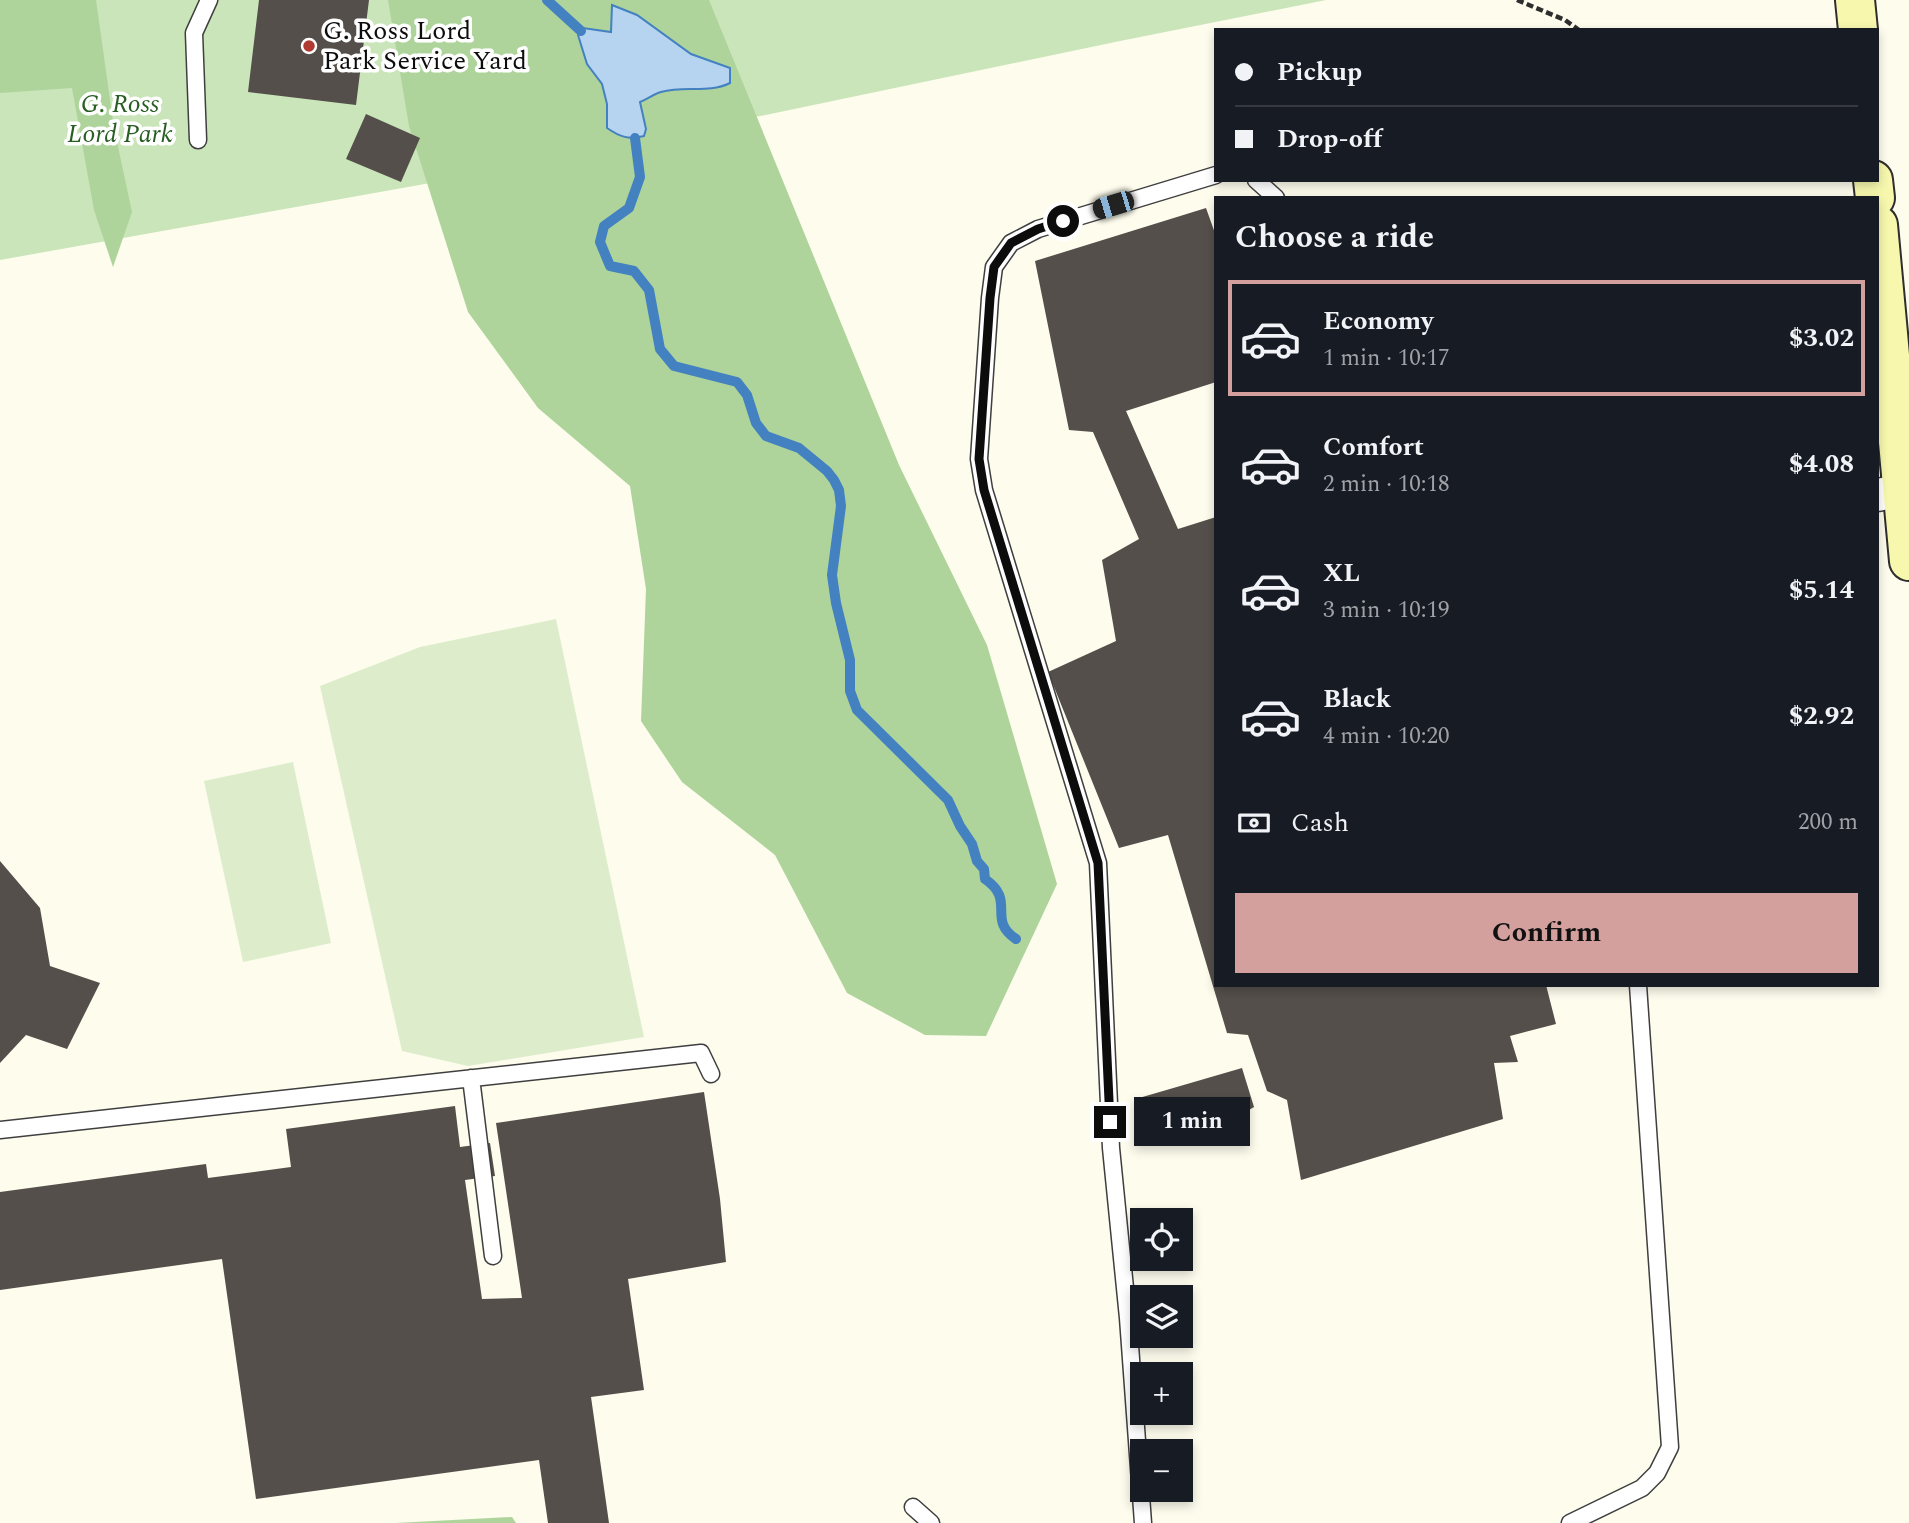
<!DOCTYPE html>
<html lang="en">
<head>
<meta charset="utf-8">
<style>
  body { margin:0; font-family:Spectral,serif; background:#242831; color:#f1f3f6; height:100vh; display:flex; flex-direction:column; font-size:26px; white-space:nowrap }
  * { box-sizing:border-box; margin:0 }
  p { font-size:23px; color:#9ea1a6 }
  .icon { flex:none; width:38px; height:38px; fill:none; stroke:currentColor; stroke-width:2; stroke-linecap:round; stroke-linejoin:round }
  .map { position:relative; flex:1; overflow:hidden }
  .sheet { position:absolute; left:1214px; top:196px; width:665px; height:791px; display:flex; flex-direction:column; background:#171b24; border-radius:0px; box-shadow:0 4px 10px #0003 }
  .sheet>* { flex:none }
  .guide { position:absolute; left:1214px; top:28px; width:665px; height:154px; border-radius:0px; box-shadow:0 4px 10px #0003; display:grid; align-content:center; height:154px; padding:0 21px; background:#171b24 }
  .fabs { position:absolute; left:1130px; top:1208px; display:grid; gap:14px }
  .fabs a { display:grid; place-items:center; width:63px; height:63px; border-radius:0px; background:#171b24; box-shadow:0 4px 10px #0003; font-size:35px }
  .end { position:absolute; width:32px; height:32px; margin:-16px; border:9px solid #0c0c0c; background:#fff; box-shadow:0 0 0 4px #fff }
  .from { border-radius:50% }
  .bubble { position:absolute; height:49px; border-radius:0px; background:#171b24; box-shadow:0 4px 10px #0003; font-size:23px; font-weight:700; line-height:49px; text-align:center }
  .car { position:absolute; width:21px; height:42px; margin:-21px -10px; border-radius:9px; box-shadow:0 0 5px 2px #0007; background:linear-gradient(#222 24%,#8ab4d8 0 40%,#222 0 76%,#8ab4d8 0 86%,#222 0) }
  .guide b { display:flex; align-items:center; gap:24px; height:66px; font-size:26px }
  .guide b+b { border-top:2px solid #363941 }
  .guide i { width:18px; height:18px; background:#f1f3f6 }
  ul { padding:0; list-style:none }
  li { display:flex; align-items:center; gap:21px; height:116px; margin:0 14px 10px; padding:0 7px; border:4px solid transparent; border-radius:0px }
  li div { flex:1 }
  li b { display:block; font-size:26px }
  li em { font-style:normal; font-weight:700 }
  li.on { border-color:#d4a09d }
  li>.icon { width:63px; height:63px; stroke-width:1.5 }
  h2 { padding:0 21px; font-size:32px; line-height:84px }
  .pay { display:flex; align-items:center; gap:18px; height:77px; padding:0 21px; font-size:26px }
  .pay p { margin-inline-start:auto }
  .primary-button { display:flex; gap:14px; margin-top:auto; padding:14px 21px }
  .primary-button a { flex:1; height:80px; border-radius:0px; background:#d4a09d; color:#111; font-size:28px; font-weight:700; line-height:80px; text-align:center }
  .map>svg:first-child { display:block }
</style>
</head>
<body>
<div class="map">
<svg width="1909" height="1523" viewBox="0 0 1909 1523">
  <rect width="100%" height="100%" fill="#fdfced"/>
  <path fill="#cbe5ba" d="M0 0H1326L1120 41 492 172 0 260Z"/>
  <path fill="#aed49b" d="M0 0H96L114 128 132 212 113 267 94 210 72 88 0 93Z
    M388 0H709L899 465 987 645 1057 884 986 1036 925 1035 847 993 775 855 682 782 641 721 646 589 630 486 538 408 468 312 409 126Z
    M512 1517 516 1523H396Z"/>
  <path fill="#ddedcb" d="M556 619 644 1037 468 1066 402 1051 320 686 420 647Z
    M293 762 331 943 243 962 204 781Z"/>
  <path fill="#b6d4f0" stroke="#4481c1" stroke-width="2" d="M612 5 637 15 691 54 730 68V83C708 94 685 85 661 92 654 94 647 99 640 102L646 129 644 136C629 140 620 137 607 128V104L602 84 587 64 578 35 583 28 611 32Z"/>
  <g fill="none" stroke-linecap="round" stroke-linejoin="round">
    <path stroke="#4481c1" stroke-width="10" d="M547 0 581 31
      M635 138 640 177 629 208 604 226 600 242 610 266 634 271 649 290 660 349 674 366 737 382 747 395 756 423 766 436 799 448 827 471 834 480 839 490 841 506 832 575 836 603 850 660V691L857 710 948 800 960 826 972 844 977 861 984 869 985 879C1017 901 986 919 1016 939"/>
  </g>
  <path fill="#544f4a" d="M259 0H369L356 105 248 92Z
    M366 114 420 138 401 182 346 159Z
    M1206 208 1216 236V382L1126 411 1178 529 1216 517V985H1546L1556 1024 1510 1036 1518 1062 1494 1063 1503 1119 1301 1180 1287 1100 1267 1091 1248 1035 1227 1033 1168 835 1119 848 1048 672 1116 641 1102 560 1139 539 1093 432 1069 430 1035 261Z
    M0 861 40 908 50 966 100 983 67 1049 26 1035 0 1063Z
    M1242 1068 1254 1107 1249 1110 1152 1140 1139 1098Z
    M704 1092 720 1199 726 1262 628 1279 644 1390 591 1397 609 1523H548L539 1460 256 1499 222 1259 0 1290V1192L206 1164 208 1178 291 1167 286 1129 455 1106 460 1147 490 1143 495 1176 465 1180 482 1299 522 1298 496 1123Z"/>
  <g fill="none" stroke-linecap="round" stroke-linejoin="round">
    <defs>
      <path id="lane" d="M198 140 194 33 209 0
        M1256 180 1276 198
        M471 1078 493 1256
        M0 1130 701 1053 711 1074
        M913 1507 931 1523
        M1143 1523 1128 1318 1111 1148 1098 863 984 490 979 459 990 298 994 267 1011 243 1038 229 1216 175
        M1570 1523 1642 1488 1657 1473 1670 1447 1638 985"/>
      <path id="street" d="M1878 495 1909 488"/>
      <path id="secondary" d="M1855 0 1858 30
        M1873 180 1875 198
        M1878 225 1909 561"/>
    </defs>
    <use href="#lane" stroke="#3f3f3f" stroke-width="19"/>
    <use href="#street" stroke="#3f3f3f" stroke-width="35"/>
    <use href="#secondary" stroke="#2e2e2e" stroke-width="42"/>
    <path stroke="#2e2e2e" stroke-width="4.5" stroke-dasharray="7 3.5" stroke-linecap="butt" d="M1517 0 1565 20 1579 30"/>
    <use href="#lane" stroke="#fff" stroke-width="16"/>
    <use href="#street" stroke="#fff" stroke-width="32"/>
    <use href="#secondary" stroke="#f7f8ae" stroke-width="38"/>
  </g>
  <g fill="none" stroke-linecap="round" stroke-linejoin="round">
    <path stroke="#0c0c0c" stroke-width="9" d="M1063 221 1038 229 1011 243 994 267 990 298 979 459 984 490 1098 863 1110 1122"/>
  </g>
  <circle fill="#b03a31" stroke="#fff" stroke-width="2.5" cx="309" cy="46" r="7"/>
  <g text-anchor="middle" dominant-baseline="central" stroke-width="7" stroke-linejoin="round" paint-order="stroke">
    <g font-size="26" fill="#0c0c0c" stroke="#fff" text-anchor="start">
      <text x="323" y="31">G. Ross Lord<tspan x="323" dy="30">Park Service Yard</tspan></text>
    </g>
    <g font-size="26" font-style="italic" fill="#285e23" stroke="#fff">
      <text x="120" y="104">G. Ross<tspan x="120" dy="30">Lord Park</tspan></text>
    </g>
  </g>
</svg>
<div class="fabs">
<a><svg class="icon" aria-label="locate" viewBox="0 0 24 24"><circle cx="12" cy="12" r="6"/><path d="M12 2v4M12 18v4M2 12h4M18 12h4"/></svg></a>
<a><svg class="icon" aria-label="layers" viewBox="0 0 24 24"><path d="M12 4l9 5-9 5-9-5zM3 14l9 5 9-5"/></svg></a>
<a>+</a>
<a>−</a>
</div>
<i class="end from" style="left:1063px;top:221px"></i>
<i class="end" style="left:1110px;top:1122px"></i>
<div class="bubble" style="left:1134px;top:1097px;width:116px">1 min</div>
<i class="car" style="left:1113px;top:205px;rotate:253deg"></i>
<div class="guide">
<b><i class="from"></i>Pickup</b>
<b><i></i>Drop-off</b>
</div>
<section class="sheet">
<h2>Choose a ride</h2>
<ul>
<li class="on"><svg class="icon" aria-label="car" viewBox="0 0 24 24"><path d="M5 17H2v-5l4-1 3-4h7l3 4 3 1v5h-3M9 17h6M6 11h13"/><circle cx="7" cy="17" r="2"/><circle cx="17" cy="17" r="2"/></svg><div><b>Economy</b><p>1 min · 10:17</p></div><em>$3.02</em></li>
<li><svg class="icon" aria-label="car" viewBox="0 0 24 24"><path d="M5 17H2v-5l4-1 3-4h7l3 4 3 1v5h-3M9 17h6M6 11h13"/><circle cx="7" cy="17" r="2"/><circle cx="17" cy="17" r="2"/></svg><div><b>Comfort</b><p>2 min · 10:18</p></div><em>$4.08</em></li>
<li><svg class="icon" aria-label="car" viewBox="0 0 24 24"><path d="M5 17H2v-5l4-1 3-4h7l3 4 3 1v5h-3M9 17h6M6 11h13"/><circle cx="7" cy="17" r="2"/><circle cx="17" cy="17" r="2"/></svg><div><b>XL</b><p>3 min · 10:19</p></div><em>$5.14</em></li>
<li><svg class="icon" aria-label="car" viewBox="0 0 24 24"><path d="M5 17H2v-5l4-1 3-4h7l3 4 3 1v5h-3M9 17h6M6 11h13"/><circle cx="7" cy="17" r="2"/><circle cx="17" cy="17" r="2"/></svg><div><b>Black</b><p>4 min · 10:20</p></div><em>$2.92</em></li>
</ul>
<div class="pay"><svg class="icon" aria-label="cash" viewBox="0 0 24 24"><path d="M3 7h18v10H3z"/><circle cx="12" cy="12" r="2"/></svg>Cash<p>200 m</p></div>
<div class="primary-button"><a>Confirm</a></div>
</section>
</div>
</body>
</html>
